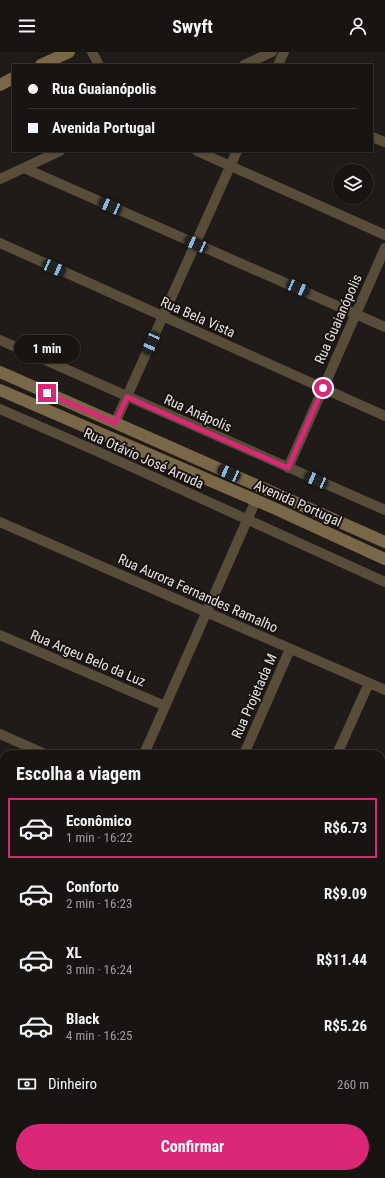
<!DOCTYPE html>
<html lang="pt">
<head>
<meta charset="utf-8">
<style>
  body { margin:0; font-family:"Roboto Condensed",sans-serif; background:#252120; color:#f1f3f6; height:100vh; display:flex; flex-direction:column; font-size:15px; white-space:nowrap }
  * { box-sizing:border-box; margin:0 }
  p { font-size:13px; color:#9f9e9f }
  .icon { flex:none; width:22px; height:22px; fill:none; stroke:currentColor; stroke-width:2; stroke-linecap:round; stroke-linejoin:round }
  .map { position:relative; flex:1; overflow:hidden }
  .sheet { position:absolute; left:0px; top:698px; width:385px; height:428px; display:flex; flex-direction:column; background:#181412; border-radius:12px 12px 0 0; box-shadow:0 1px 3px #0004,0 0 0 1px #363332 }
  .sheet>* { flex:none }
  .top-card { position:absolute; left:12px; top:12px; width:361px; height:88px; border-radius:0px; box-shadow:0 1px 3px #0004,0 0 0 1px #363332; display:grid; align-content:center; height:88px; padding:0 16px; background:#181412 }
  .fabs { position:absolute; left:333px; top:112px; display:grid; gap:8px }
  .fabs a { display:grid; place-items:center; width:40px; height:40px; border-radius:50%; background:#181412; box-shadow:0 1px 3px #0004,0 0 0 1px #363332; font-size:20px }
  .end { position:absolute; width:18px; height:18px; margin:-9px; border:5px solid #db2777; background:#fff; box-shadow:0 0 0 2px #fff }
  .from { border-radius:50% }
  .bubble { position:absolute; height:28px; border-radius:14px; background:#181412; box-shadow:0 1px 3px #0004,0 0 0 1px #363332; font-size:13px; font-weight:700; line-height:28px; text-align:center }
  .car { position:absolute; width:12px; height:24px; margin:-12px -6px; border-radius:5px; box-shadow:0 0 3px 1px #0007; background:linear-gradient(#222 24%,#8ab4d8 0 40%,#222 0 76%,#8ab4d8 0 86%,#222 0) }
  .top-card b { display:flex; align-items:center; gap:14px; height:38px; font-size:15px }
  .top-card b+b { border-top:1px solid #363332 }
  .top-card i { width:10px; height:10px; background:#f1f3f6 }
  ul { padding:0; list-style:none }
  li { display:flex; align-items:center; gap:12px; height:60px; margin:0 8px 6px; padding:0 8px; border:2px solid transparent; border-radius:0px }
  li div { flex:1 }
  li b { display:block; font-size:15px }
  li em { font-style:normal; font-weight:700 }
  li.active { border-color:#db2777 }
  li>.icon { width:36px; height:36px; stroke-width:1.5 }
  h2 { padding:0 16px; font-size:18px; line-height:48px }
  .pay { display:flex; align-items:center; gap:10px; height:44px; padding:0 16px; font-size:15px }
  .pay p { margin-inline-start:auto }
  .cta { display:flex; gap:8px; margin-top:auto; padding:8px 16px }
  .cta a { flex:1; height:46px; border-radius:24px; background:#db2777; color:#fff; font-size:16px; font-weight:700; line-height:46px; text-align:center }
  header { display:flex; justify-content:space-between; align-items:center; height:52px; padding:0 16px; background:#181412; font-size:18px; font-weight:700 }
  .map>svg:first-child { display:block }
</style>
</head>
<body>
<header><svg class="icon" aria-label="menu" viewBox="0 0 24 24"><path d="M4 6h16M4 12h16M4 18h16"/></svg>Swyft<svg class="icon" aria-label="person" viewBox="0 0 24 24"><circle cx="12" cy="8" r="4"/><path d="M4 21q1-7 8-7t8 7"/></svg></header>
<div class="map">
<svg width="385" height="1126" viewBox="0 0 385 1126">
  <rect width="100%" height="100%" fill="#201b18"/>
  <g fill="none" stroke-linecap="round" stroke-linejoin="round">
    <path stroke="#574d39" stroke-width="10" d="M92 0 99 13
      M244 13 272 0
      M278 13 284 0
      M372 85 385 90
      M197 99 385 183
      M24 116 385 275
      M0 127 60 99
      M0 191 385 364
      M0 288 385 458
      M0 357 101 401 385 530
      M115 371 237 99
      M288 416 385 196
      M0 470 385 638
      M0 583 165 654
      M0 682 45 702
      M144 702 256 448
      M244 702 290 597
      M337 702 369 631
      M0 780 4 772
      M381 797 385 789
      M381 836 385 828
      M0 913 4 915
      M381 1109 385 1118
      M239 1126 241 1122"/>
    <path stroke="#796848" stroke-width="12" d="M41 13 69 0
      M0 33 13 26
      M0 320 385 490
      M0 338 276 457 385 507"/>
  </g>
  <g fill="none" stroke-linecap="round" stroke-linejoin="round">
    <path stroke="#db2777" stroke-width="5" d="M47 341 115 371 127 345 288 416 323 336"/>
  </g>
  <g text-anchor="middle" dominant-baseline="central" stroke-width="4" stroke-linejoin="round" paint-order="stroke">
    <g font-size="14" fill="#e4e1df" stroke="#17120f">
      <text transform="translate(198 265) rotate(24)">Rua Bela Vista</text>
      <text transform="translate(338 267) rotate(-66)">Rua Guaianópolis</text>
      <text transform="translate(198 361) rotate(24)">Rua Anápolis</text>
      <text transform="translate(144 406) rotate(24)">Rua Otávio José Arruda</text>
      <text transform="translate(298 451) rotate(24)">Avenida Portugal</text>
      <text transform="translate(198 541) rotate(24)">Rua Aurora Fernandes Ramalho</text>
      <text transform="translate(88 606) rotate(23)">Rua Argeu Belo da Luz</text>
      <text transform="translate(254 644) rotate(-66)">Rua Projetada M</text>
    </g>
  </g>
</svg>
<div class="fabs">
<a><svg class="icon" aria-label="layers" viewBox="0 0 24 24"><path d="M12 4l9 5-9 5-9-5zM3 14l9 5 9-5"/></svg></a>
</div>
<i class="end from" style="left:323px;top:336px"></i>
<i class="end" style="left:47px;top:341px"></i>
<div class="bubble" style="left:14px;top:283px;width:66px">1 min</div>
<i class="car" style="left:110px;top:154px;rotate:294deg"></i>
<i class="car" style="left:196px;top:192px;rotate:294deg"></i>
<i class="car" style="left:54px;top:216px;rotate:114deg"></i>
<i class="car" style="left:298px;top:236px;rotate:114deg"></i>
<i class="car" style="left:151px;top:291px;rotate:204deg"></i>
<i class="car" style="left:229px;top:421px;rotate:294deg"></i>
<i class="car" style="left:316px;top:428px;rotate:293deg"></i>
<div class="top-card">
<b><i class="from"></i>Rua Guaianópolis</b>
<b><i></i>Avenida Portugal</b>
</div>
<section class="sheet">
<h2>Escolha a viagem</h2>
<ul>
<li class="active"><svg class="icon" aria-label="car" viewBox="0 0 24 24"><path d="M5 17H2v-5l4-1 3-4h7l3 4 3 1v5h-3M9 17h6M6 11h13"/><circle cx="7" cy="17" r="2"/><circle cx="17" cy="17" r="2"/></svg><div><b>Econômico</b><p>1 min · 16:22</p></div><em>R$6.73</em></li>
<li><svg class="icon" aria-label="car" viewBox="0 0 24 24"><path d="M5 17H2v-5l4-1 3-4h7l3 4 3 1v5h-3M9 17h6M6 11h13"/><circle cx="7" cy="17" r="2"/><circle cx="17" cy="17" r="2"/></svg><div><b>Conforto</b><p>2 min · 16:23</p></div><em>R$9.09</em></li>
<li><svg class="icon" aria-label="car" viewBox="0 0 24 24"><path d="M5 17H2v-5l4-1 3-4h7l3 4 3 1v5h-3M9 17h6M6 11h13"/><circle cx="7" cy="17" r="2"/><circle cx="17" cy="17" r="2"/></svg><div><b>XL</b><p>3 min · 16:24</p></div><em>R$11.44</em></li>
<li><svg class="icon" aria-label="car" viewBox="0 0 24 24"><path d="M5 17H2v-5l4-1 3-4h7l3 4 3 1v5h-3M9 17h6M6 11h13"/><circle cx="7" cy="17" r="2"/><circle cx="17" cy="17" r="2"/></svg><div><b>Black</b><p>4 min · 16:25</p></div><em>R$5.26</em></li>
</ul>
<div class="pay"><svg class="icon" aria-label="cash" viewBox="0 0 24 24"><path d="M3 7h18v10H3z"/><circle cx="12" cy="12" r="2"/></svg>Dinheiro<p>260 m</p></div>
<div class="cta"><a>Confirmar</a></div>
</section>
</div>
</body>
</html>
